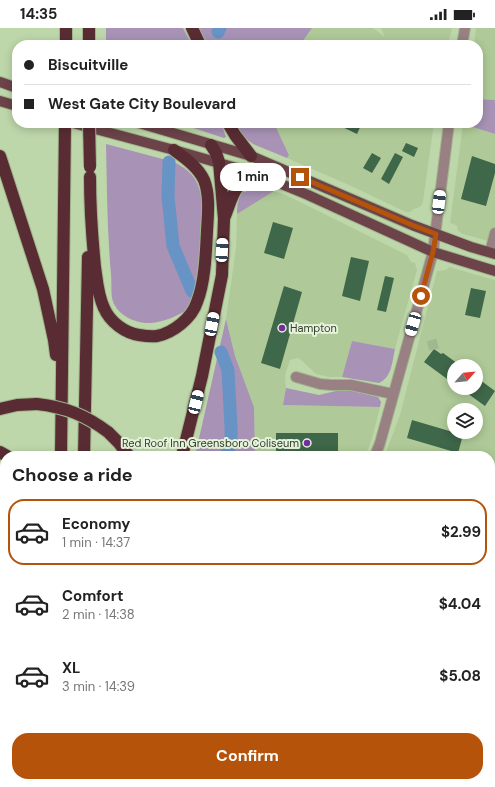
<!DOCTYPE html>
<html lang="en">
<head>
<meta charset="utf-8">
<style>
  body { margin:0; font-family:"DM Sans",sans-serif; background:#f2f2f2; color:#222; height:100vh; display:flex; flex-direction:column; font-size:15px; white-space:nowrap }
  * { box-sizing:border-box; margin:0 }
  p { font-size:13px; color:#767676 }
  .icon { flex:none; width:22px; height:22px; fill:none; stroke:currentColor; stroke-width:2; stroke-linecap:round; stroke-linejoin:round }
  .map { position:relative; flex:1; overflow:hidden }
  .sheet { position:absolute; left:0px; top:423px; width:495px; height:336px; display:flex; flex-direction:column; background:#fff; border-radius:16px 16px 0 0; box-shadow:0 2px 10px #0003 }
  .sheet>* { flex:none }
  .banner { position:absolute; left:12px; top:12px; width:471px; height:88px; border-radius:16px; box-shadow:0 2px 10px #0003; display:grid; align-content:center; height:88px; padding:0 12px; background:#fff }
  .needle { width:26px; rotate:63deg }
  .controls { position:absolute; left:447px; top:331px; display:grid; gap:8px }
  .controls a { display:grid; place-items:center; width:36px; height:36px; border-radius:50%; background:#fff; box-shadow:0 2px 10px #0003; font-size:20px }
  .end { position:absolute; width:18px; height:18px; margin:-9px; border:5px solid #b45309; background:#fff; box-shadow:0 0 0 2px #fff }
  .from { border-radius:50% }
  .bubble { position:absolute; height:28px; border-radius:14px; background:#fff; box-shadow:0 2px 10px #0003; font-size:13px; font-weight:700; line-height:28px; text-align:center }
  .car { position:absolute; width:12px; height:24px; margin:-12px -6px; border-radius:5px; box-shadow:0 0 3px 1px #0007; background:linear-gradient(#fff 24%,#345 0 40%,#fff 0 76%,#345 0 86%,#fff 0) }
  .banner b { display:flex; align-items:center; gap:14px; height:38px; font-size:15px }
  .banner b+b { border-top:1px solid #e0e0e0 }
  .banner i { width:10px; height:10px; background:#222 }
  ul { padding:0; list-style:none }
  li { display:flex; align-items:center; gap:12px; height:66px; margin:0 8px 6px; padding:0 4px; border:2px solid transparent; border-radius:16px }
  li div { flex:1 }
  li b { display:block; font-size:15px }
  li em { font-style:normal; font-weight:700 }
  li.on { border-color:#b45309 }
  li>.icon { width:36px; height:36px; stroke-width:1.5 }
  h2 { padding:0 12px; font-size:18px; line-height:48px }
  .button { display:flex; gap:8px; margin-top:auto; padding:8px 12px }
  .button a { flex:1; height:46px; border-radius:16px; background:#b45309; color:#fff; font-size:16px; font-weight:700; line-height:46px; text-align:center }
  .status { display:flex; justify-content:space-between; align-items:center; height:28px; padding:0 20px; background:#fff; direction:ltr }
  .status svg { height:11px; fill:currentColor }
  .map>svg:first-child { display:block }
</style>
</head>
<body>
<div class="status"><b>14:35</b><svg viewBox="0 0 49 12"><path d="M0 12V9h3v3zM5 12V6h3v6zM10 12V3h3v9zM15 12V0h3v12zM26 1h20v11H26zM47 4h2v5h-2z"/></svg></div>
<div class="map">
<svg width="495" height="759" viewBox="0 0 495 759">
  <rect width="100%" height="100%" fill="#bed7aa"/>
  <path fill="#afca98" fill-rule="evenodd" d="M312 0H373L385 9 381 0H452L448 17H432L412 12 405 17H300Z
    M476 0H495V72L478 71V17H474Z
    M274 95H434L423 174 421 178 418 180 414 181 410 184H406L349 157 287 130 289 126Z
    M463 96 495 106V215L463 206 458 203 457 198 454 196 450 195Z
    M274 163 286 167 407 227 411 234 415 235 417 242 395 321 352 313 342 349H329L316 346 301 332 298 330 290 332 285 347 286 360 283 377 380 379 372 411 365 428H255L254 379 235 328 226 291 236 220 237 186Z
    M449 239 495 252V507L490 510V428H395L386 424 400 387 437 243 446 242ZM454 338H476V360H454ZM454 382H476V404H454Z
    M0 558 5 572V754H9L10 759H0Z"/>
  <path fill="#a893b6" d="M106 0H183L192 17H106Z
    M199 0H312L300 17H207Z
    M412 12 432 17H405Z
    M478 71 495 72V106L463 96 478 95Z
    M178 95H221L226 109 224 110Z
    M233 95H274L289 127 287 130 253 116 245 110H242Z
    M106 116 174 134C193 144 199 153 202 173 201 195 202 260 192 276 185 287 159 296 146 295 134 294 120 288 114 276 110 268 112 255 111 246 107 203 107 159 106 116Z
    M255 159H259L274 163 237 186C237 177 238 171 243 163L245 164 249 161Z
    M226 291 235 328 254 379 255 428H195Z
    M352 313 395 321C392 334 392 349 379 355L342 349Z
    M286 360 319 367 340 362H348L378 369 381 374 380 379 283 377Z
    M495 519V722L490 710V523Z
    M321 754H426L425 759H326Z"/>
  <g fill="none" stroke-linecap="round" stroke-linejoin="round">
    <path stroke="#6793c5" stroke-width="13" d="M218 4 220 0
      M169 134 168 168 173 218 192 263
      M221 324 228 342 231 399V415L226 428
      M403 759 404 754"/>
  </g>
  <path fill="#3f6749" d="M334 95H362L357 106Z
    M406 115 418 120 414 129 402 123Z
    M372 125 381 130 372 145 363 140Z
    M395 125 403 129 389 156 381 151Z
    M472 128 495 136V145L486 178 461 171Z
    M273 194 293 200 284 231 264 225Z
    M351 229 369 233 360 273 342 268Z
    M385 248 394 250 386 284 377 282Z
    M284 258 302 264 280 341 261 335Z
    M471 260 486 263 480 290 465 287Z
    M434 321 441 326 443 325 461 338H454V356L424 334Z
    M476 349 495 363 485 378 460 360H476Z
    M412 392 463 407 458 425 407 410Z
    M276 405H338V425H276Z"/>
  <g fill="none" stroke-linecap="round" stroke-linejoin="round">
    <path stroke="#a2b891" stroke-width="10" stroke-dasharray="10 5" stroke-linecap="butt" d="M428 318 439 315"/>
    <defs>
      <path id="minor" d="M462 17 465 0
        M490 224 495 205
        M296 349 320 356 331 357H351L393 366
        M375 428 380 415 433 224 449 95
        M490 516 495 513
        M0 538 5 547
        M0 738H5
        M17 754V759
        M172 754V759
        M313 754 317 759
        M430 759 431 754"/>
      <path id="major" d="M0 54 17 60
        M0 73 17 78
        M73 95 174 122 257 146 308 167 433 224 495 243
        M139 95 251 128 412 197 471 219 495 226"/>
      <path id="highway" d="M66 0V17
        M89 0V17
        M192 0 200 17
        M228 95 235 107 251 128
        M0 128 43 261 54 312 56 327
        M90 149C90 179 92 209 95 239 97 253 98 268 104 280 110 294 125 305 139 307 145 308 151 309 157 308 173 305 192 290 197 274 205 254 206 224 207 203 208 186 210 167 204 152 198 139 185 130 174 122
        M225 188C234 165 233 157 257 146
        M0 381 17 377 37 376
        M108 404 119 415 129 428
        M0 424 7 428
        M61 428 65 95
        M84 428 88 229
        M182 428 202 348 222 247 224 191 219 134 216 125 211 117
        M55 754V759
        M82 754V759
        M107 759 108 754"/>
    </defs>
    <use href="#minor" stroke="#a0b58e" stroke-width="12"/>
    <use href="#major" stroke="#a0b58e" stroke-width="12"/>
    <use href="#highway" stroke="#a0b58e" stroke-width="14"/>
    <use href="#minor" stroke="#998183" stroke-width="10"/>
    <use href="#major" stroke="#6b4348" stroke-width="10"/>
    <use href="#highway" stroke="#592c33" stroke-width="12"/>
    <defs>
      <path id="highway-bridge" d="M89 95 90 139
        M37 376C65 379 85 387 108 404"/>
    </defs>
    <use href="#highway-bridge" stroke="#a0b58e" stroke-width="14" stroke-linecap="butt"/>
    <use href="#highway-bridge" stroke="#592c33" stroke-width="12"/>
  </g>
  <g fill="none" stroke-linecap="round" stroke-linejoin="round">
    <path stroke="#b45309" stroke-width="5" d="M300 149 412 197 436 206 433 224 421 268"/>
  </g>
  <g fill="#772c9e" stroke="#e6f3dc" stroke-width="1.5">
    <circle cx="282" cy="300" r="4"/>
    <circle cx="307" cy="415" r="4"/>
  </g>
  <g text-anchor="middle" dominant-baseline="central" stroke-width="4" stroke-linejoin="round" paint-order="stroke">
    <g font-size="11" fill="#343e2c" stroke="#e6f3dc" text-anchor="start">
      <text x="290" y="300">Hampton</text>
      <text x="299" y="415" text-anchor="end">Red Roof Inn Greensboro Coliseum</text>
    </g>
  </g>
</svg>
<div class="controls">
<a><svg class="needle" viewBox="-14 -14 28 28"><path d="M0-13l5 13h-10z" fill="#e53935"/><path d="M0 13l5-13h-10z" fill="#767676"/></svg></a>
<a><svg class="icon" aria-label="layers" viewBox="0 0 24 24"><path d="M12 4l9 5-9 5-9-5zM3 14l9 5 9-5"/></svg></a>
</div>
<i class="end from" style="left:421px;top:268px"></i>
<i class="end" style="left:300px;top:149px"></i>
<div class="bubble" style="left:220px;top:135px;width:66px">1 min</div>
<i class="car" style="left:439px;top:174px;rotate:7deg"></i>
<i class="car" style="left:222px;top:222px;rotate:3deg"></i>
<i class="car" style="left:212px;top:296px;rotate:11deg"></i>
<i class="car" style="left:413px;top:296px;rotate:196deg"></i>
<i class="car" style="left:196px;top:374px;rotate:14deg"></i>
<div class="banner">
<b><i class="from"></i>Biscuitville</b>
<b><i></i>West Gate City Boulevard</b>
</div>
<section class="sheet">
<h2>Choose a ride</h2>
<ul>
<li class="on"><svg class="icon" aria-label="car" viewBox="0 0 24 24"><path d="M5 17H2v-5l4-1 3-4h7l3 4 3 1v5h-3M9 17h6M6 11h13"/><circle cx="7" cy="17" r="2"/><circle cx="17" cy="17" r="2"/></svg><div><b>Economy</b><p>1 min · 14:37</p></div><em>$2.99</em></li>
<li><svg class="icon" aria-label="car" viewBox="0 0 24 24"><path d="M5 17H2v-5l4-1 3-4h7l3 4 3 1v5h-3M9 17h6M6 11h13"/><circle cx="7" cy="17" r="2"/><circle cx="17" cy="17" r="2"/></svg><div><b>Comfort</b><p>2 min · 14:38</p></div><em>$4.04</em></li>
<li><svg class="icon" aria-label="car" viewBox="0 0 24 24"><path d="M5 17H2v-5l4-1 3-4h7l3 4 3 1v5h-3M9 17h6M6 11h13"/><circle cx="7" cy="17" r="2"/><circle cx="17" cy="17" r="2"/></svg><div><b>XL</b><p>3 min · 14:39</p></div><em>$5.08</em></li>
</ul>
<div class="button"><a>Confirm</a></div>
</section>
</div>
</body>
</html>
